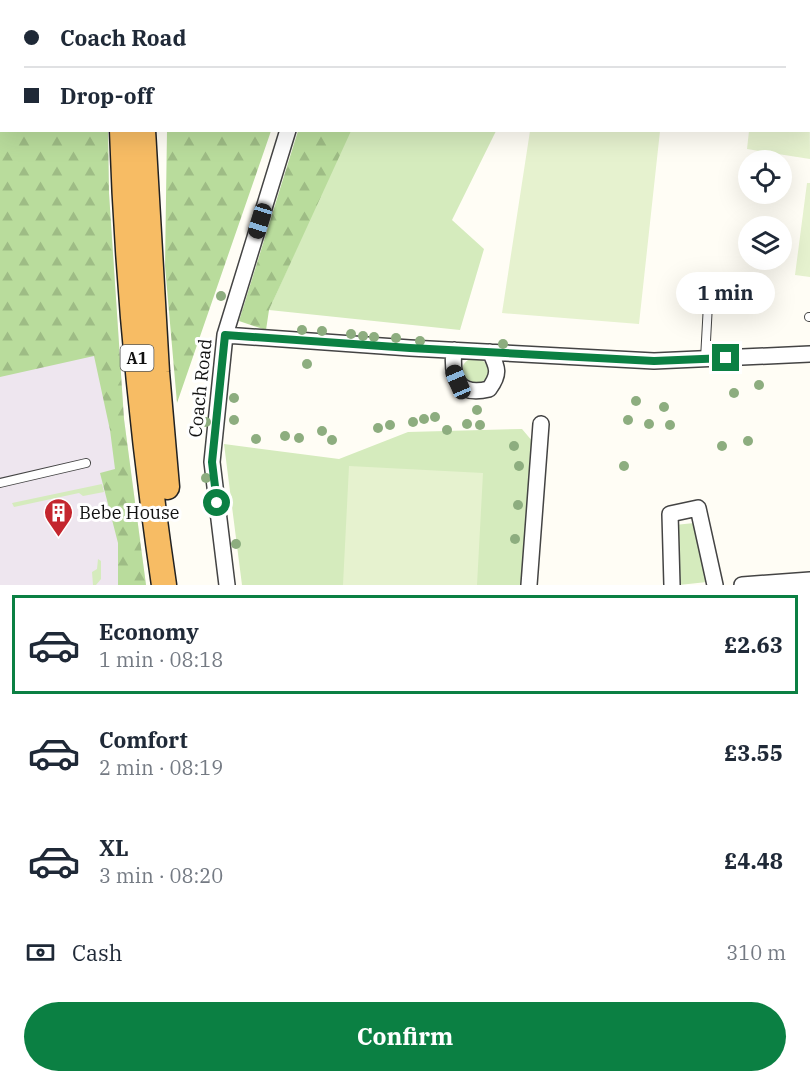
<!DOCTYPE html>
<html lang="en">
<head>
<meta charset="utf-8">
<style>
  body { margin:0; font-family:"IBM Plex Serif",serif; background:#f6f6f7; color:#1f2937; height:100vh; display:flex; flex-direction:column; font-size:22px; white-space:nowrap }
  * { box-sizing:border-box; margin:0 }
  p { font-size:20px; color:#747a83 }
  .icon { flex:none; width:33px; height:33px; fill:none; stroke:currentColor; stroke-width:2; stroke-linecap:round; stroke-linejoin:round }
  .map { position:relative; height:585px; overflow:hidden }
  .side { display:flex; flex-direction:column; background:#fff; flex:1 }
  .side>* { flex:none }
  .banner { position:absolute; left:0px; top:0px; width:810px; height:132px; box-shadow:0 6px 24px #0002; display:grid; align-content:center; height:132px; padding:0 24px; background:#fff }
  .fabs { position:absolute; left:738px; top:150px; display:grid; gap:12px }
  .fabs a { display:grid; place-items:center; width:54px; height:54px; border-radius:50%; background:#fff; box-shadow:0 6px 24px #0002; font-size:30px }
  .end { position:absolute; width:27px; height:27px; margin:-14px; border:8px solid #0b8043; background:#fff; box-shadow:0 0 0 3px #fff }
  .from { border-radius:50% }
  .bubble { position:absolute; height:42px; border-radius:21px; background:#fff; box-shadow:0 6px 24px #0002; font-size:20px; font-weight:800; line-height:42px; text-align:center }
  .car { position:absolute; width:18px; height:36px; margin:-18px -9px; border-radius:8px; box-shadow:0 0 4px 2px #0007; background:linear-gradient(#222 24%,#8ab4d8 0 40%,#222 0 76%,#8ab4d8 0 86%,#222 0) }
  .banner b { display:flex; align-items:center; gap:21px; height:57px; font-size:22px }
  .banner b+b { border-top:2px solid #e0e1e3 }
  .banner i { width:15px; height:15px; background:#1f2937 }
  ul { padding:10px 0 0; list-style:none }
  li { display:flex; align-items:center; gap:18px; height:99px; margin:0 12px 9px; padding:0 12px; border:3px solid transparent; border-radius:0px }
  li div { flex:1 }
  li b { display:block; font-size:22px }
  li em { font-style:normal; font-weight:800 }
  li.on { border-color:#0b8043 }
  li>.icon { width:54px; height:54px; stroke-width:1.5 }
  .pay { display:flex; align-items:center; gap:15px; height:66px; padding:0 24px; font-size:22px }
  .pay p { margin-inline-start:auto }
  .action { display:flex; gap:12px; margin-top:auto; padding:12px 24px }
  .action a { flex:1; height:69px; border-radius:36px; background:#0b8043; color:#fff; font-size:24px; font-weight:800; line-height:69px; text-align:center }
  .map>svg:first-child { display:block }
</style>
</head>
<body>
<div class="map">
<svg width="810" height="585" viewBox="0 0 810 585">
  <defs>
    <pattern id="forest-firs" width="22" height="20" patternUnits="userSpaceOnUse" patternTransform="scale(1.5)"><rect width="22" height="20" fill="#b9dc9c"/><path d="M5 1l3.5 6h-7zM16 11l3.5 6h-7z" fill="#9ebc85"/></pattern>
  </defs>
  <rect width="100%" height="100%" fill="#fffdf5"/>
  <path fill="#eee6ef" d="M0 0H106L2 2V130L108 131 109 193 124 419 146 585H0Z"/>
  <path fill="#d5ebbd" d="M349 131H496L452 220 484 249 460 330 269 310Z
    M462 371a13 13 0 1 1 26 0a13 13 0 1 1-26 0Z
    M522 429 533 442 523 585H242L224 444 339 459 408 432Z
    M102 484 104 492 83 496 79 493 14 507 12 503Z
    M694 523 707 582 679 585 675 525Z
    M98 559 101 561V579L96 585H93L92 572 97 569Z"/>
  <path fill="url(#forest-firs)" d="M0 0H106L2 2V130L108 131 109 193 124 419 146 585H118V543L100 473 115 469 110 430 94 356 0 377Z
    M167 131H271L177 403 165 266Z
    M298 131H351L269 310 266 330 239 321Z"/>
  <path fill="#e6f2cf" d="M552 0H690L552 1Z
    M809 42 810 159 747 149 749 131 808 130Z
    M530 131H660L639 324 502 313Z
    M807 183H810V277L795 275Z
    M349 466 483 473 477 585H343Z"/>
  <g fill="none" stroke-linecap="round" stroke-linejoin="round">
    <path stroke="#3f96cf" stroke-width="4.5" d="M300 0 303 2"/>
    <defs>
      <path id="service" d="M809 317H810
        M705 359 709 286
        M0 483 86 463"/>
      <path id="minor" d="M323 2V0
        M225 335 410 348 654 361 810 354
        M454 350C451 378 458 397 489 389 500 374 498 368 490 352
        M227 585 212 462 225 335 288 130
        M529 585 541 424
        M672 585 670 514 698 508 715 585
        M742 585 810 580"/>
      <path id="trunk" d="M120 2V0
        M142 2V0
        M122 130C127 282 142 435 164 585
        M143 130 157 372 167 487"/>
    </defs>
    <use href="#service" stroke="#444" stroke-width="10"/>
    <use href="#minor" stroke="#444" stroke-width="18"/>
    <use href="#trunk" stroke="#222" stroke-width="27"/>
    <use href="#service" stroke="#fff" stroke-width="8"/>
    <use href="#minor" stroke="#fff" stroke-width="15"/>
    <use href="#trunk" stroke="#f7bc64" stroke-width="24"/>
  </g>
  <g fill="#8dad7f">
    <circle cx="221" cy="296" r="5"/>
    <circle cx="302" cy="330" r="5"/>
    <circle cx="322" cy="331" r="5"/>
    <circle cx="351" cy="334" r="5"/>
    <circle cx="363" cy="336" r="5"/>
    <circle cx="374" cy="337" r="5"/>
    <circle cx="396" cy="338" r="5"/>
    <circle cx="420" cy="341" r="5"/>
    <circle cx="503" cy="344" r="5"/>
    <circle cx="307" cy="364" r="5"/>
    <circle cx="759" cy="385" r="5"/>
    <circle cx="734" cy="393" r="5"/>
    <circle cx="234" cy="398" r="5"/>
    <circle cx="636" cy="401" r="5"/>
    <circle cx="664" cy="407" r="5"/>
    <circle cx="477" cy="410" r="5"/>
    <circle cx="435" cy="417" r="5"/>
    <circle cx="424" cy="419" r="5"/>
    <circle cx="234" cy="420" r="5"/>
    <circle cx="628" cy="420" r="5"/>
    <circle cx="206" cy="422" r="5"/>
    <circle cx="413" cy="422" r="5"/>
    <circle cx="467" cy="424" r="5"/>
    <circle cx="649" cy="424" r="5"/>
    <circle cx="390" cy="425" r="5"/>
    <circle cx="480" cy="425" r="5"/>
    <circle cx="670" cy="425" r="5"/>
    <circle cx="378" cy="428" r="5"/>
    <circle cx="447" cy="430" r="5"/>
    <circle cx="322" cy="431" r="5"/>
    <circle cx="285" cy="436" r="5"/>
    <circle cx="299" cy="438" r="5"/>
    <circle cx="256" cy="439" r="5"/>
    <circle cx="332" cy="440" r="5"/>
    <circle cx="748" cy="441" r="5"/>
    <circle cx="514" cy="446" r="5"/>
    <circle cx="722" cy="446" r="5"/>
    <circle cx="519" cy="466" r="5"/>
    <circle cx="624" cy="466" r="5"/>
    <circle cx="206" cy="478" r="5"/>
    <circle cx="206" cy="499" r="5"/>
    <circle cx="518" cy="505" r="5"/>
    <circle cx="515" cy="539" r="5"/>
    <circle cx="236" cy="544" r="5"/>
  </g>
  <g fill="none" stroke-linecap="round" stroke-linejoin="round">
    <path stroke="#0b8043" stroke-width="8" d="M217 503 212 462 225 335 410 348 654 361 726 358"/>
  </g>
  <defs>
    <symbol id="building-pin" viewBox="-11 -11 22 30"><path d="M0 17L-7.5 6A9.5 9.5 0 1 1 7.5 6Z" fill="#c4262e" stroke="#fff"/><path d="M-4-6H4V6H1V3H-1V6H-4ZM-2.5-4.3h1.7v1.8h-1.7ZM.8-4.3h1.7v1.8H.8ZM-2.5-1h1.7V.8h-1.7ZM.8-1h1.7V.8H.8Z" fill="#fff"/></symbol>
  </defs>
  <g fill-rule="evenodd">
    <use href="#building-pin" x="42" y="496" width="33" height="45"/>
  </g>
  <g text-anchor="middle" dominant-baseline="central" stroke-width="6" stroke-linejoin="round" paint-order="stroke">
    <rect fill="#fff" stroke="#585858" stroke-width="1.5" x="120.5" y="345" width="33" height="26" rx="4.5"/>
    <g font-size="16" font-weight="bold" fill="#111">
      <text x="137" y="358">A1</text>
    </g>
    <g font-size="18" fill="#111" stroke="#fff">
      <text transform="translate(200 388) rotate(-84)">Coach Road</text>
    </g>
    <g font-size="18" fill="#111" stroke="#fff" text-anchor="start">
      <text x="79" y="512">Bebe House</text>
    </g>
  </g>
</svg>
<div class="fabs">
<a><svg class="icon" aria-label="locate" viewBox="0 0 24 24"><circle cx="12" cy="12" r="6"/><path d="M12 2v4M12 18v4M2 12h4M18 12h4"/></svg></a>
<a><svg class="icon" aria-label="layers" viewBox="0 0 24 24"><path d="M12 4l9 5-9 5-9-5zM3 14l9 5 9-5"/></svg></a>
</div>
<i class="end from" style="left:217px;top:503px"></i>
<i class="end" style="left:726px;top:358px"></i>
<div class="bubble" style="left:676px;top:272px;width:99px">1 min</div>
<i class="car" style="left:260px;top:221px;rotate:197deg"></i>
<i class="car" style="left:458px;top:382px;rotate:337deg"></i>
<div class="banner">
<b><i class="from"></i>Coach Road</b>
<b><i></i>Drop-off</b>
</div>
</div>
<section class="side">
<ul>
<li class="on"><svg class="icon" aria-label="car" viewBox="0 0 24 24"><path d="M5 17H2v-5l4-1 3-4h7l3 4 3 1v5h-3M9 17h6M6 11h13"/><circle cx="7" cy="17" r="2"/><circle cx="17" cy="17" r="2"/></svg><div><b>Economy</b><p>1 min · 08:18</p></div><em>£2.63</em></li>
<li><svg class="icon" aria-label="car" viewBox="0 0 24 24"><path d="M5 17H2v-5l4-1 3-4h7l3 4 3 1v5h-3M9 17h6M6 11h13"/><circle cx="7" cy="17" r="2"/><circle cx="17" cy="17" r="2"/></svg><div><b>Comfort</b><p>2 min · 08:19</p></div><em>£3.55</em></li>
<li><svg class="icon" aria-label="car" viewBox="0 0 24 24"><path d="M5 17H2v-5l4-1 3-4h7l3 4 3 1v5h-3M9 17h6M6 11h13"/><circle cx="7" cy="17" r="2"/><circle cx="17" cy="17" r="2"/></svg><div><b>XL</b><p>3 min · 08:20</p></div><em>£4.48</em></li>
</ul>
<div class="pay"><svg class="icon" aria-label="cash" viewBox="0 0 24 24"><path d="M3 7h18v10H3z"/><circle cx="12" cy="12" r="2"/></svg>Cash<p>310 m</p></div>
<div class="action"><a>Confirm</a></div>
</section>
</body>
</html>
